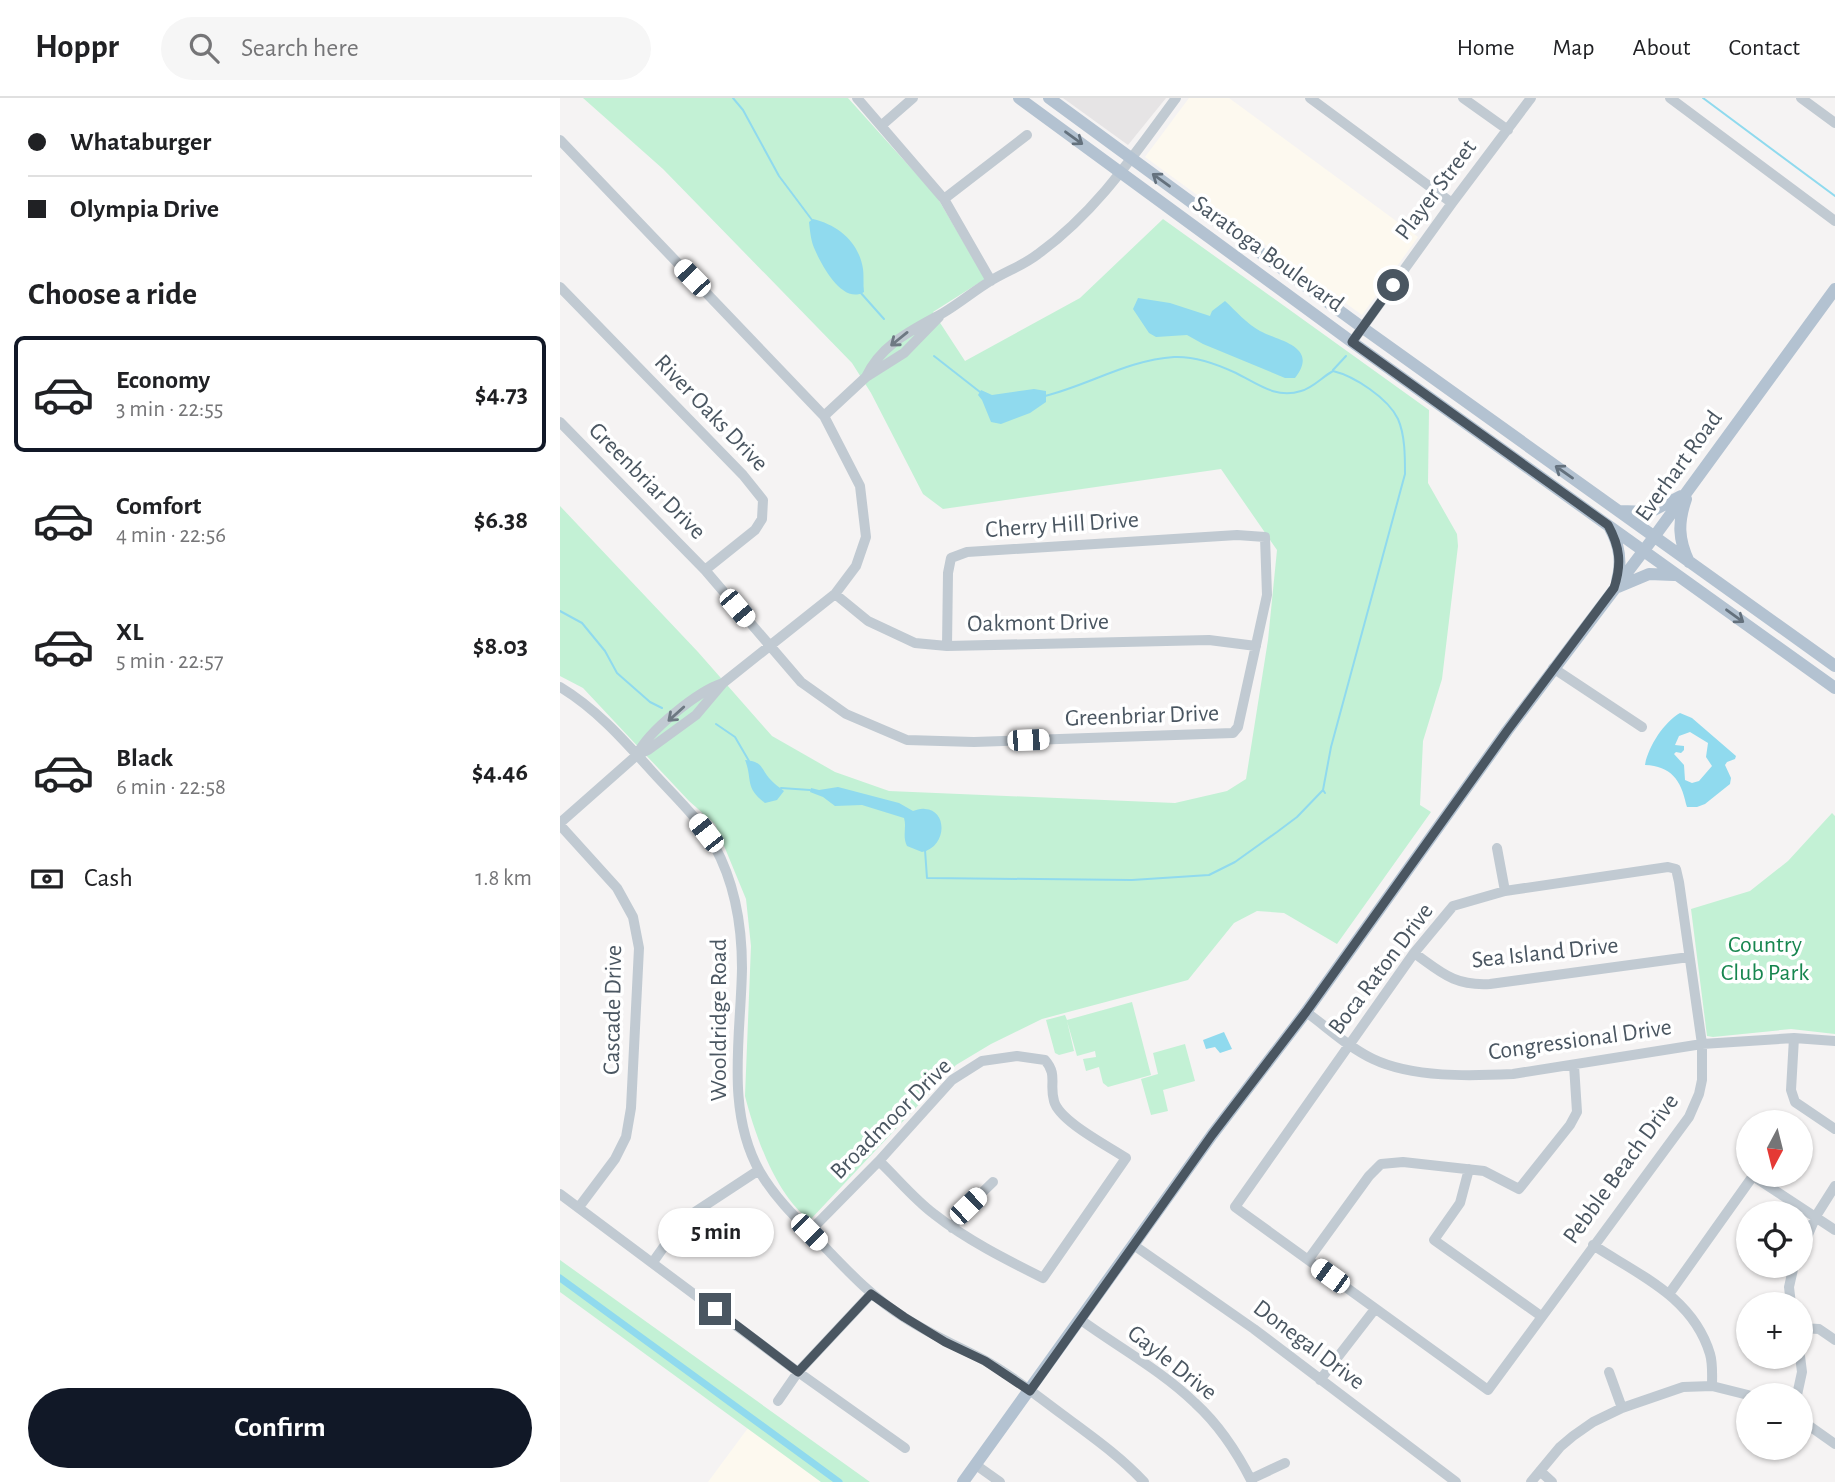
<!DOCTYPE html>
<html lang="en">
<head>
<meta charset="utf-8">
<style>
  body { margin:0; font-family:"Alegreya Sans",sans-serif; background:#f6f6f6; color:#202124; height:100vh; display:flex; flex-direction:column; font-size:26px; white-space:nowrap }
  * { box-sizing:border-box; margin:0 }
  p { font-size:23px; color:#757577 }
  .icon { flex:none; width:38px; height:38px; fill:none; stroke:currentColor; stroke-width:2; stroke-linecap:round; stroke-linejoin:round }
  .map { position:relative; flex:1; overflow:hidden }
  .details { display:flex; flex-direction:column; background:#fff; width:560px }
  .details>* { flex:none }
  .top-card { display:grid; align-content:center; height:154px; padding:0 28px; background:#fff }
  .needle { width:46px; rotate:187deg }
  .fabs { position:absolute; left:1176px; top:1012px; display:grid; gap:14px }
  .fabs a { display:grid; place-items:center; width:77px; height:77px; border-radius:50%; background:#fff; box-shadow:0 2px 5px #0004; font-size:35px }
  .end { position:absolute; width:32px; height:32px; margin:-16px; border:9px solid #4a5661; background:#fff; box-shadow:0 0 0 4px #fff }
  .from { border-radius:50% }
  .bubble { position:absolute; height:49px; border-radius:24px; background:#fff; box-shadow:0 2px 5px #0004; font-size:23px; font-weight:700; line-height:49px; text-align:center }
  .car { position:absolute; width:21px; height:42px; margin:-21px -10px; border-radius:9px; box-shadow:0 0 5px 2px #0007; background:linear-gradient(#fff 24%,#345 0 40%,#fff 0 76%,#345 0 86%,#fff 0) }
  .top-card b { display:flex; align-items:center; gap:24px; height:66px; font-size:26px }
  .top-card b+b { border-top:2px solid #e0e0e0 }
  .top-card i { width:18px; height:18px; background:#202124 }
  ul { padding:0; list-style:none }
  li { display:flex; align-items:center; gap:21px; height:116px; margin:0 14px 10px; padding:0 14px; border:4px solid transparent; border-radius:10px }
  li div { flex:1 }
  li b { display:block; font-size:26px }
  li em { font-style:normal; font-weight:700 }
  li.on { border-color:#111827 }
  li>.icon { width:63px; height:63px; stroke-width:1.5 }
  h2 { padding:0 28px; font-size:32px; line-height:84px }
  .pay { display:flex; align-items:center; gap:18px; height:77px; padding:0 28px; font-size:26px }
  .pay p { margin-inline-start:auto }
  .primary-button { display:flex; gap:14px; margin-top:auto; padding:14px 28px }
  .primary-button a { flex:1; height:80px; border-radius:42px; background:#111827; color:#fff; font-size:28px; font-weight:700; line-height:80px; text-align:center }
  header { display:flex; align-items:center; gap:42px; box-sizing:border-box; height:98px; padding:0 35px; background:#fff; border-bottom:2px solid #e0e0e0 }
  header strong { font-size:33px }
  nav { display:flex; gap:38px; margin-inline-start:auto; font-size:24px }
  .search { width:490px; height:63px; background:#f6f6f6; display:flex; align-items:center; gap:18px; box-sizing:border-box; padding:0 24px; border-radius:38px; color:#757577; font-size:26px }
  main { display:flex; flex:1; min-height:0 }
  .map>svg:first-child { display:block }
</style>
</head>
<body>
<header>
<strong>Hoppr</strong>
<div class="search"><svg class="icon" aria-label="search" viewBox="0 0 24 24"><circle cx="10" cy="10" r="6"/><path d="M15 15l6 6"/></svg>Search here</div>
<nav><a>Home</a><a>Map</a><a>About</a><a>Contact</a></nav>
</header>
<main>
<section class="details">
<div class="top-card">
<b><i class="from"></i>Whataburger</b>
<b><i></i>Olympia Drive</b>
</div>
<h2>Choose a ride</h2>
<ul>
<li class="on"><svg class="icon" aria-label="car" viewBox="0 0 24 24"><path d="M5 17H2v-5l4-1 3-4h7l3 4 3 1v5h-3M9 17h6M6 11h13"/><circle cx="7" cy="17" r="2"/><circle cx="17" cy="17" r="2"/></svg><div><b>Economy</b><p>3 min · 22:55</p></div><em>$4.73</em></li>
<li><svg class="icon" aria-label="car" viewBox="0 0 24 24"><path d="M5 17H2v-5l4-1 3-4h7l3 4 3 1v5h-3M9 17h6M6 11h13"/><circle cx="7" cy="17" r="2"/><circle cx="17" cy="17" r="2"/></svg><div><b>Comfort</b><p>4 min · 22:56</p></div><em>$6.38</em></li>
<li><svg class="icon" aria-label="car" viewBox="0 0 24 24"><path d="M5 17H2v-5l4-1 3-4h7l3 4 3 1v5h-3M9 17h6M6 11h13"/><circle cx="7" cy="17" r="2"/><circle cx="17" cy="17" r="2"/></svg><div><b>XL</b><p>5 min · 22:57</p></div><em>$8.03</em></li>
<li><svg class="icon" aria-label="car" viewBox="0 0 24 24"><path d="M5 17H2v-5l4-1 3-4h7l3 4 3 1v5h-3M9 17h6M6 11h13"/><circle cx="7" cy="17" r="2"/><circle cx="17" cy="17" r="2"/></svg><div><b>Black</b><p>6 min · 22:58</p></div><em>$4.46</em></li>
</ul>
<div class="pay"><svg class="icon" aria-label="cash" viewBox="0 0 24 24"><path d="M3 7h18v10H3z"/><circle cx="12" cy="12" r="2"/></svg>Cash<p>1.8 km</p></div>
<div class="primary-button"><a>Confirm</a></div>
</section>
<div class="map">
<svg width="1275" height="1384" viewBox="0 0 1275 1384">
  <rect width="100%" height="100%" fill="#f5f3f3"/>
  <path fill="#fdf9ef" d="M629 0H669L858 139 802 217 585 59Z
    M188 1330 261 1384H148Z"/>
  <path fill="#e6e4e5" d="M503 0H606L568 47Z"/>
  <path fill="#c3f1d5" d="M23 0H288L377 99 425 181 373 214 405 263 520 200 603 121 869 312 868 385 897 436 898 448 882 581 863 643 860 707 871 714 777 846 724 815 697 813 674 825 628 882 482 921 431 946 396 967 250 1122C216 1098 195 1037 185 998L191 848 186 801 155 726 129 703 23 590 0 578V408L138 554 212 638 275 674 329 693 615 705 667 693 686 681 708 542 717 452 661 371 383 411 363 396 311 295 292 265 103 71Z
    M1272 715 1275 718V936L1231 931 1153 939 1147 938 1131 811 1190 793 1228 763Z
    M572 904 591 977 548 989 543 985 539 969 526 973 523 961 536 959 535 953 517 958 507 923 514 953 499 957 495 955 486 922 505 917 507 922Z
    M625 946 635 983 603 992 608 1013 591 1017 581 981 598 976 593 955Z
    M0 1162 310 1384H261L0 1194Z"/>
  <path fill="#90daee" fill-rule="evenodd" d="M253 121C278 127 299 144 303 171 304 178 303 186 304 194 283 207 262 168 255 152 251 144 250 133 249 124Z
    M578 200 610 205 650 218 652 213 665 203C676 213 687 226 700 233 718 243 760 248 735 280H725L643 246 627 237 596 239 589 235 573 211Z
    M474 291 486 293V304L470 315 441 326 431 324 422 302 418 297 421 292 432 297Z
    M1120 615 1132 620 1176 658 1175 661 1167 664 1165 667 1171 680 1170 686 1145 706 1137 709H1127L1126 706C1121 682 1111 668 1085 667 1088 649 1104 624 1120 615ZM1130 634 1148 645 1146 659 1152 668 1139 683 1132 685 1125 682 1124 667 1114 656 1116 654 1121 655 1124 652V648L1115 647 1119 638Z
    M185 662C203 664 200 669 209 680 213 685 219 689 224 693L217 702 205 705C184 689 193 682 185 662Z
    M278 689 339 705 353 713C357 712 361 710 365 711 388 712 387 749 362 754L347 748C342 738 347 729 344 720L302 707 275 708 263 699 250 694 251 690 259 692Z
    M664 934 672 951 660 955 655 949 646 951 643 942Z"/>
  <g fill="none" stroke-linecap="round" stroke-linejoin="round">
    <path stroke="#90daee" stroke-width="2" d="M173 0 183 12 219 78 252 122
      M1143 0 1275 98
      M300 194 324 221
      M374 258 420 294
      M773 272 786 258
      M485 298C529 287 568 262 614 259 635 258 657 266 676 275 698 286 716 301 741 293 753 290 762 279 773 273 794 278 828 300 838 321 845 337 845 358 845 376L771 649 763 692
      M0 513 22 525 45 553 57 575 90 604 102 610
      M156 626 175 639 189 663
      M221 690 250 692
      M365 752 367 780 572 782 649 777 675 764 717 734 737 719 763 692 765 695"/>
    <path stroke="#90daee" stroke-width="7" d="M0 1180 279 1384"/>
    <path stroke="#c1cad2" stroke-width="10" d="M297 0 384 101 431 183
      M750 0 892 105
      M903 0 948 32
      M1110 0 1275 123
      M1241 0 1275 25
      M322 27 353 0
      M0 42 264 318 300 388 306 439 296 468 275 496 163 585 136 617 88 652 77 657 0 725
      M384 101 467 37
      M0 189 183 377 203 402 202 421 195 432 145 472
      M792 244 892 105 971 0
      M306 279C322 245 353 232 383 215 400 205 415 192 432 182 447 173 464 167 478 156 536 114 574 57 616 0
      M264 318 306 279 344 255 379 219
      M0 324 145 472 241 584 286 616 347 642 414 644 673 635 678 629 707 497 705 439 677 437 407 454 391 460 388 475 387 548
      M275 496 308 523 355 545 387 548 649 542 696 548
      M993 570 1082 629
      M0 589C35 610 62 640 89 670 111 695 138 719 154 747 175 785 182 828 182 870 181 938 165 1012 200 1074 215 1100 237 1121 258 1142 285 1170 311 1199 345 1220 370 1236 397 1248 424 1262 452 1277 477 1298 503 1317 531 1338 560 1358 584 1384
      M77 657C88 633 138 593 163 585
      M0 727 57 790 73 819 79 850 71 1010 66 1039 55 1061 19 1109
      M937 750 945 793
      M1108 769 1116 771 1119 784 1142 946V982L1139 996 1129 1019 928 1292 675 1109 854 855 893 808 945 793Z
      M854 855C882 875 894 888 930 886L1129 859
      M746 914C767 929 789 950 813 961 853 980 910 978 953 976L1142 946 1234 940 1275 943
      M1234 940 1231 992 1235 1004 1275 1031
      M909 1071 900 1105 874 1142 981 1218
      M0 1096 238 1274 345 1350
      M392 1130 402 1114 433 1084
      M249 1134 319 1063 392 982 422 963 457 958 485 962C498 977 489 986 494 1003 499 1023 548 1048 566 1060L483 1180C445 1161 407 1142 374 1116 354 1101 337 1080 319 1063
      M1033 1147C1079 1177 1133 1199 1150 1256 1153 1266 1152 1278 1152 1288
      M575 1148 694 1231 896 1384
      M1241 1153 1256 1118 1275 1088
      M748 1162 809 1078 821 1066 843 1064 924 1073 959 1091 1010 1027 1017 1014 1014 967
      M93 1164 115 1133 135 1114 199 1072
      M1109 1196 1193 1078 1275 1132
      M1231 1206 1229 1189 1234 1167
      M521 1222C558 1249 602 1273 635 1305 658 1326 678 1356 692 1384
      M1241 1230 1259 1231 1275 1242
      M1049 1274 1062 1310
      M760 1282 815 1211
      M1237 1297 1242 1274 1240 1258
      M218 1303 238 1274 311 1196
      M1241 1322 1275 1346
      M416 1367 440 1384
      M980 1373 992 1384
      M691 1381 725 1365
      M971 1384 1000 1349 1013 1338 1033 1324 1062 1310 1123 1289 1152 1288 1188 1297"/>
    <path stroke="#b3c2d1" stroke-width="12" d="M459 0 792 244 1275 590
      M489 0 803 230 1275 568
      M1126 401C1118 424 1118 441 1129 464
      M1060 413 1090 414 1121 398
      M1050 430C1060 448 1062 464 1057 483
      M1058 489 1089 476 1114 477
      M403 1384 652 1037 746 914 947 633 1094 439 1275 191"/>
  </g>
  <defs><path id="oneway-shaft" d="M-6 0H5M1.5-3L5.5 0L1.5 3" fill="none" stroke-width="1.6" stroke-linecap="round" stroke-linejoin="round" transform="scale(1.75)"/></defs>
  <g stroke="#64717d">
    <use href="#oneway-shaft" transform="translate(514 40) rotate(36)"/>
    <use href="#oneway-shaft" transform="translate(601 82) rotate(-144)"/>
    <use href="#oneway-shaft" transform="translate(1004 374) rotate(-145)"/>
    <use href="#oneway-shaft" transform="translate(1175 518) rotate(36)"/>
  </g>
  <g stroke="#6e7983">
    <use href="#oneway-shaft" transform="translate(339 241) rotate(141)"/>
    <use href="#oneway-shaft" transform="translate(116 616) rotate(138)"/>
  </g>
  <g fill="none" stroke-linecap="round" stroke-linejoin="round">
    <path stroke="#4a5661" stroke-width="9" d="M155 1211 238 1274 311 1196 344 1219 385 1244 425 1263 470 1293 652 1037 746 914 947 633 1054 490C1062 466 1060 449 1048 427L792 244 833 187"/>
  </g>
  <g text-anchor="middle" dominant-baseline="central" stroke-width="7" stroke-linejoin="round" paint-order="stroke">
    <g font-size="24" fill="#4a5661" stroke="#fff">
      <text transform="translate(876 92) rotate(-53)">Player Street</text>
      <text transform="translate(708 156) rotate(36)">Saratoga Boulevard</text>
      <text transform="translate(151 315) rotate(46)">River Oaks Drive</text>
      <text transform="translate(1119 368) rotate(-54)">Everhart Road</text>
      <text transform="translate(87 383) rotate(45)">Greenbriar Drive</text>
      <text transform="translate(502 427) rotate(-4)">Cherry Hill Drive</text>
      <text transform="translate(478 525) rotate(-1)">Oakmont Drive</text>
      <text transform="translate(582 618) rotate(-2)">Greenbriar Drive</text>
      <text transform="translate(985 855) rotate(-6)">Sea Island Drive</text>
      <text transform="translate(821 871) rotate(-53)">Boca Raton Drive</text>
      <text transform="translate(53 912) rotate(-89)">Cascade Drive</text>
      <text transform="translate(159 922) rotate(-90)">Wooldridge Road</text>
      <text transform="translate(1020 942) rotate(-8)">Congressional Drive</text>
      <text transform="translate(331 1021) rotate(-45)">Broadmoor Drive</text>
      <text transform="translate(1061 1071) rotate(-54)">Pebble Beach Drive</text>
      <text transform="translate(749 1247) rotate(37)">Donegal Drive</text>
      <text transform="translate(612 1265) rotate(38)">Gayle Drive</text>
    </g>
    <g font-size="24" fill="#17864f" stroke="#fff">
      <text x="1205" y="847">Country<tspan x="1205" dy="28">Club Park</tspan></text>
    </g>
  </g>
</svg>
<div class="fabs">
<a><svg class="needle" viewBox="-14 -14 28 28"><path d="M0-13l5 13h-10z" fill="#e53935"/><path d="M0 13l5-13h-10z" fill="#757577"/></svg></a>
<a><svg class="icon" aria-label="locate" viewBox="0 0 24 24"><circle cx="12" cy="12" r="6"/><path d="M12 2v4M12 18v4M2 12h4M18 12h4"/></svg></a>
<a>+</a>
<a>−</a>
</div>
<i class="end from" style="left:833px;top:187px"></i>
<i class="end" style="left:155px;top:1211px"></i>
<div class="bubble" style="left:98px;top:1110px;width:116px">5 min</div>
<i class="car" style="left:132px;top:180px;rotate:316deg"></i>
<i class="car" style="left:177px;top:510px;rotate:140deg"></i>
<i class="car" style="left:468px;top:642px;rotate:88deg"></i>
<i class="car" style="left:146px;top:735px;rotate:322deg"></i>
<i class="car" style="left:408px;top:1108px;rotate:46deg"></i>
<i class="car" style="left:249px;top:1134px;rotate:135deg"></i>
<i class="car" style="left:770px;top:1178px;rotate:306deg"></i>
</div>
</main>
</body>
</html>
